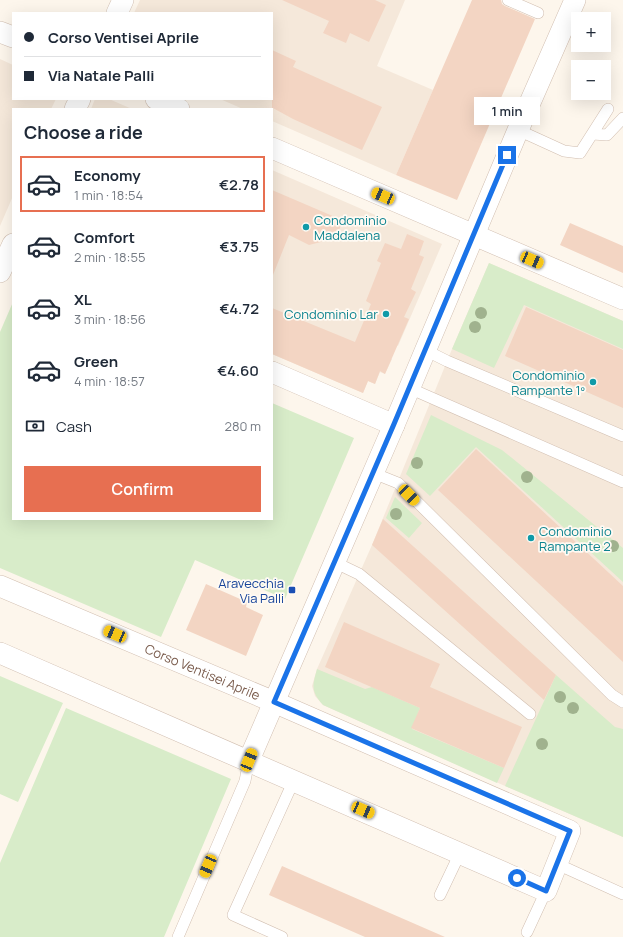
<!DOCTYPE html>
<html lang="en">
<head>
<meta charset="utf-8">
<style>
  body { margin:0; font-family:Manrope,sans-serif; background:#f6f6f7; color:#1f2937; height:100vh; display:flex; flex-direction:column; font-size:15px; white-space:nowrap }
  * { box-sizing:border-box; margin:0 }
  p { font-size:13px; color:#747a83 }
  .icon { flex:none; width:22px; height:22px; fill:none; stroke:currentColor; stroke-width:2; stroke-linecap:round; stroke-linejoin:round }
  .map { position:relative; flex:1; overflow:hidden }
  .details { position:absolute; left:12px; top:108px; width:261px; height:412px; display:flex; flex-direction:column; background:#fff; border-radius:0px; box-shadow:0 4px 16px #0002 }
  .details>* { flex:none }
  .hud { position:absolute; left:12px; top:12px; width:261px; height:88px; border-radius:0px; box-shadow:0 4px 16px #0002; display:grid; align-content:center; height:88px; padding:0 12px; background:#fff }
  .fabs { position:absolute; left:571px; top:12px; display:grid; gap:8px }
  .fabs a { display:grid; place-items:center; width:40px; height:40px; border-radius:0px; background:#fff; box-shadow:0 4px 16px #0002; font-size:20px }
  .end { position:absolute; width:18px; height:18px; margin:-9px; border:5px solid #1a73e8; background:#fff; box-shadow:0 0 0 2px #fff }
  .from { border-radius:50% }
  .bubble { position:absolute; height:28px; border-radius:0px; background:#fff; box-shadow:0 4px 16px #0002; font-size:13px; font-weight:600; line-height:28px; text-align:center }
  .car { position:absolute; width:12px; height:24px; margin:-12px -6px; border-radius:5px; box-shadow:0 0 3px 1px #0007; background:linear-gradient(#f5c518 24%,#345 0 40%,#f5c518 0 76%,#345 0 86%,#f5c518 0) }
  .hud b { display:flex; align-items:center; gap:14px; height:38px; font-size:15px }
  .hud b+b { border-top:1px solid #e0e1e3 }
  .hud i { width:10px; height:10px; background:#1f2937 }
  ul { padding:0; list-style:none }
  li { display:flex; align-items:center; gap:12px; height:56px; margin:0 8px 6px; padding:0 4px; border:2px solid transparent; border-radius:0px }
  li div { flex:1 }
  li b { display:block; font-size:15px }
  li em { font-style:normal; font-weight:600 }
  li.selected { border-color:#e76f51 }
  li>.icon { width:36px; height:36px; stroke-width:1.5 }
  h2 { padding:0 12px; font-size:18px; line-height:48px }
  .pay { display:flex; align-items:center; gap:10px; height:44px; padding:0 12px; font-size:15px }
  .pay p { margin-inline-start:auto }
  .cta { display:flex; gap:8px; margin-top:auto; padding:8px 12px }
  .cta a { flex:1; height:46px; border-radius:0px; background:#e76f51; color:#fff; font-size:16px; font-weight:600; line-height:46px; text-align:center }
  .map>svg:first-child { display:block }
</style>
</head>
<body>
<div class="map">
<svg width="623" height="937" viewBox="0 0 623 937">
  <rect width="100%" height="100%" fill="#fdf6ec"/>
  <path fill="#f5e8da" d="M140 0H405L377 66 433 90 396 175 272 121V109H243L220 99H272V13H134Z
    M0 59 13 65V99H56L51 109H13V196L0 226Z
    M95 99H109L132 109H91Z
    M272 170 442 244 398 346 393 343 387 357 392 359 385 374 380 372 375 384 368 381 363 393 272 354Z
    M489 263 623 321V837L505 786 323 705 315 696 312 686 317 669 372 545 452 349Z"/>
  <path fill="#d8ecc9" d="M489 263 623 321V349L524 305 494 368 452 349Z
    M13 302V519H272V403L354 438 285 599 195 560 161 637 0 568V332Z
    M431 415 502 450 623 548V582L476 447 430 496 406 474Z
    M395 497 422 523 409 538 386 518Z
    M317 669 365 689 372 687 420 708 412 729 504 768 497 783 323 705C311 691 312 687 317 669Z
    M556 675 615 727 623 729V837L505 786Z
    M0 676 63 703 18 802 0 794Z
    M66 708 231 779 164 937H0V863Z"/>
  <path fill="#f3d5c3" d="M282 0H375L386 5 369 42 350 33 346 43 323 33 329 21Z
    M472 0H501L502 4 505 6 535 19 457 200 396 175Z
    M272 50 296 61 293 67 382 107 362 150 293 119 273 108 272 110Z
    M272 190 342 220 337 239 325 234 321 242 309 245 289 235 273 275Z
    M570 223 623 246V273L560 245Z
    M407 234 424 241 419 255 424 257 411 289 416 292 404 317 409 319 385 374 380 371 375 384 368 381 363 393 272 354V308L355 342 371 304 366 301 381 263 377 261 385 243 401 249Z
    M526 307 623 350V408L505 356Z
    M476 449 623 586V662L438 490Z
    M383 519 556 675 544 700 372 545Z
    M206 584 247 602 246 607 263 615 246 656 186 630Z
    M344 622 440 664 430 687 522 727 504 768 411 728 420 708 325 667Z
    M282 866 445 937H365L269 895Z"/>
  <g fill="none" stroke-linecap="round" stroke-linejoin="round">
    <defs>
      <path id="lane" d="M508 0 538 13
        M518 130 564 151 580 153 608 109
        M593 134 607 135 623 118
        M425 350 447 361 623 436
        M409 388 623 482
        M373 473 398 483 612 695 623 702
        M334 562 359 574 530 714
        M557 864 623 894
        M440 895 460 853
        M527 932 546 891
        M178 937 245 781 249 760
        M282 937 233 915 294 780"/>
      <g id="street">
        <path d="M117 13 123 0"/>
        <path d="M0 32 13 37"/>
        <path d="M156 99 179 109"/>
        <path d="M75 109 80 99"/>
        <path d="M272 148 623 299"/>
        <path d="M0 272 13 244"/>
        <path d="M272 372 394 425"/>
        <path id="s1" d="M0 586 274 702 570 831 546 891 0 653"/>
        <path d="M249 760 394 425 518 130 575 0"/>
      </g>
    </defs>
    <use href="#lane" stroke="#d1beb0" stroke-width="12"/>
    <use href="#street" stroke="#d1beb0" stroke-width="22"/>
    <use href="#lane" stroke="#fff" stroke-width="11"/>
    <use href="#street" stroke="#fff" stroke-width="21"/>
  </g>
  <g fill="#a0b28e">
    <circle cx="481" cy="313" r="6"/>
    <circle cx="475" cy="327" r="6"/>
    <circle cx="417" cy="463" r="6"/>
    <circle cx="527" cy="477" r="6"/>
    <circle cx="396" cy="514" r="6"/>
    <circle cx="613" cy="546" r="6"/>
    <circle cx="560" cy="697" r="6"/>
    <circle cx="573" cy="708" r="6"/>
    <circle cx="542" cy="744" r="6"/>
  </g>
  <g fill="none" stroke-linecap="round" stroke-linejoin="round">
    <path stroke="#1a73e8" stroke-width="5" d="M507 155 394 424 274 702 570 831 546 891 517 878"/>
  </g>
  <g fill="#0f9aa8" stroke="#fffaf3" stroke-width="1.5">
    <circle cx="306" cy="227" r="4"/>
    <circle cx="386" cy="314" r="4"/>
    <circle cx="593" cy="382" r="4"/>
    <circle cx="531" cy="538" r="4"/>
  </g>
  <rect fill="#1a4fb4" stroke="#fffaf3" stroke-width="1.5" x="288" y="586" width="8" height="8" rx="2"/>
  <g text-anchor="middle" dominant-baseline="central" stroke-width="3.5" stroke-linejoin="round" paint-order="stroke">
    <g font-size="13" fill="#0d838f" stroke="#fffaf3" text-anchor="start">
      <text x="314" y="220">Condominio<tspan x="314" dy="15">Maddalena</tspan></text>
      <text x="378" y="314" text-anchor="end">Condominio Lar</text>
      <text x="585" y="375" text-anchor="end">Condominio<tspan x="585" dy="15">Rampante 1º</tspan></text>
      <text x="539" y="531">Condominio<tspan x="539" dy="15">Rampante 2</tspan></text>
    </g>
    <g font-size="13" fill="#164399" stroke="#fffaf3" text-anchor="end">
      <text x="284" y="583">Aravecchia<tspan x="284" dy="15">Via Palli</tspan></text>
    </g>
    <g font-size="13" fill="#7a5c4d" stroke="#fffaf3">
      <text stroke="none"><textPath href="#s1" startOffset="220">Corso Ventisei Aprile</textPath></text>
    </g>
  </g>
</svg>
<div class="fabs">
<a>+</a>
<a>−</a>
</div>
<i class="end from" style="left:517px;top:878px"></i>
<i class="end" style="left:507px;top:155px"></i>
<div class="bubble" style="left:474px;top:97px;width:66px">1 min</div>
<i class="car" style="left:383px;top:196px;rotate:293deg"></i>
<i class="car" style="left:532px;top:260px;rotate:113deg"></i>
<i class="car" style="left:409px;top:495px;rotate:135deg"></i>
<i class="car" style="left:115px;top:634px;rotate:293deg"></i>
<i class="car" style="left:249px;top:760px;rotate:22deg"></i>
<i class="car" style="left:363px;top:810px;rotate:113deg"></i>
<i class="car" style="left:208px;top:866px;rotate:203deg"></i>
<div class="hud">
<b><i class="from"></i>Corso Ventisei Aprile</b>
<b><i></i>Via Natale Palli</b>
</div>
<section class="details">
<h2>Choose a ride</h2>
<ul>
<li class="selected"><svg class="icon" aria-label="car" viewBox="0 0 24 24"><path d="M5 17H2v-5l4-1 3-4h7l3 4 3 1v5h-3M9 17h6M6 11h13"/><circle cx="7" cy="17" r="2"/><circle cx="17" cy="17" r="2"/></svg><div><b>Economy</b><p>1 min · 18:54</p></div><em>€2.78</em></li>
<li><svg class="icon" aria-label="car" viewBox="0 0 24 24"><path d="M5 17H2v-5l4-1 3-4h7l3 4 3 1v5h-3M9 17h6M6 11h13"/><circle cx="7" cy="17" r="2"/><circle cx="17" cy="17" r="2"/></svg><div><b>Comfort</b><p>2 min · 18:55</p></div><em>€3.75</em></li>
<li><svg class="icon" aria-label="car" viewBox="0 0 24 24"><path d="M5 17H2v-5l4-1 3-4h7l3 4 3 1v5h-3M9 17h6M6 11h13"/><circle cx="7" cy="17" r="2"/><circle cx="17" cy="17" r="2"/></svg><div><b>XL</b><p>3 min · 18:56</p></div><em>€4.72</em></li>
<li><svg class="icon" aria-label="car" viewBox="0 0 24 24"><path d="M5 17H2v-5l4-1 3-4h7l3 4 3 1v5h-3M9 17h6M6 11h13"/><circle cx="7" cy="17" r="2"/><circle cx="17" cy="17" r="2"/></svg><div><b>Green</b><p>4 min · 18:57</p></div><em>€4.60</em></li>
</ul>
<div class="pay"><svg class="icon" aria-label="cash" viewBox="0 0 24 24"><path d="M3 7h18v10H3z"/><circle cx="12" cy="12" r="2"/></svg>Cash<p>280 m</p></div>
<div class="cta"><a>Confirm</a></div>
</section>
</div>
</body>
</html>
